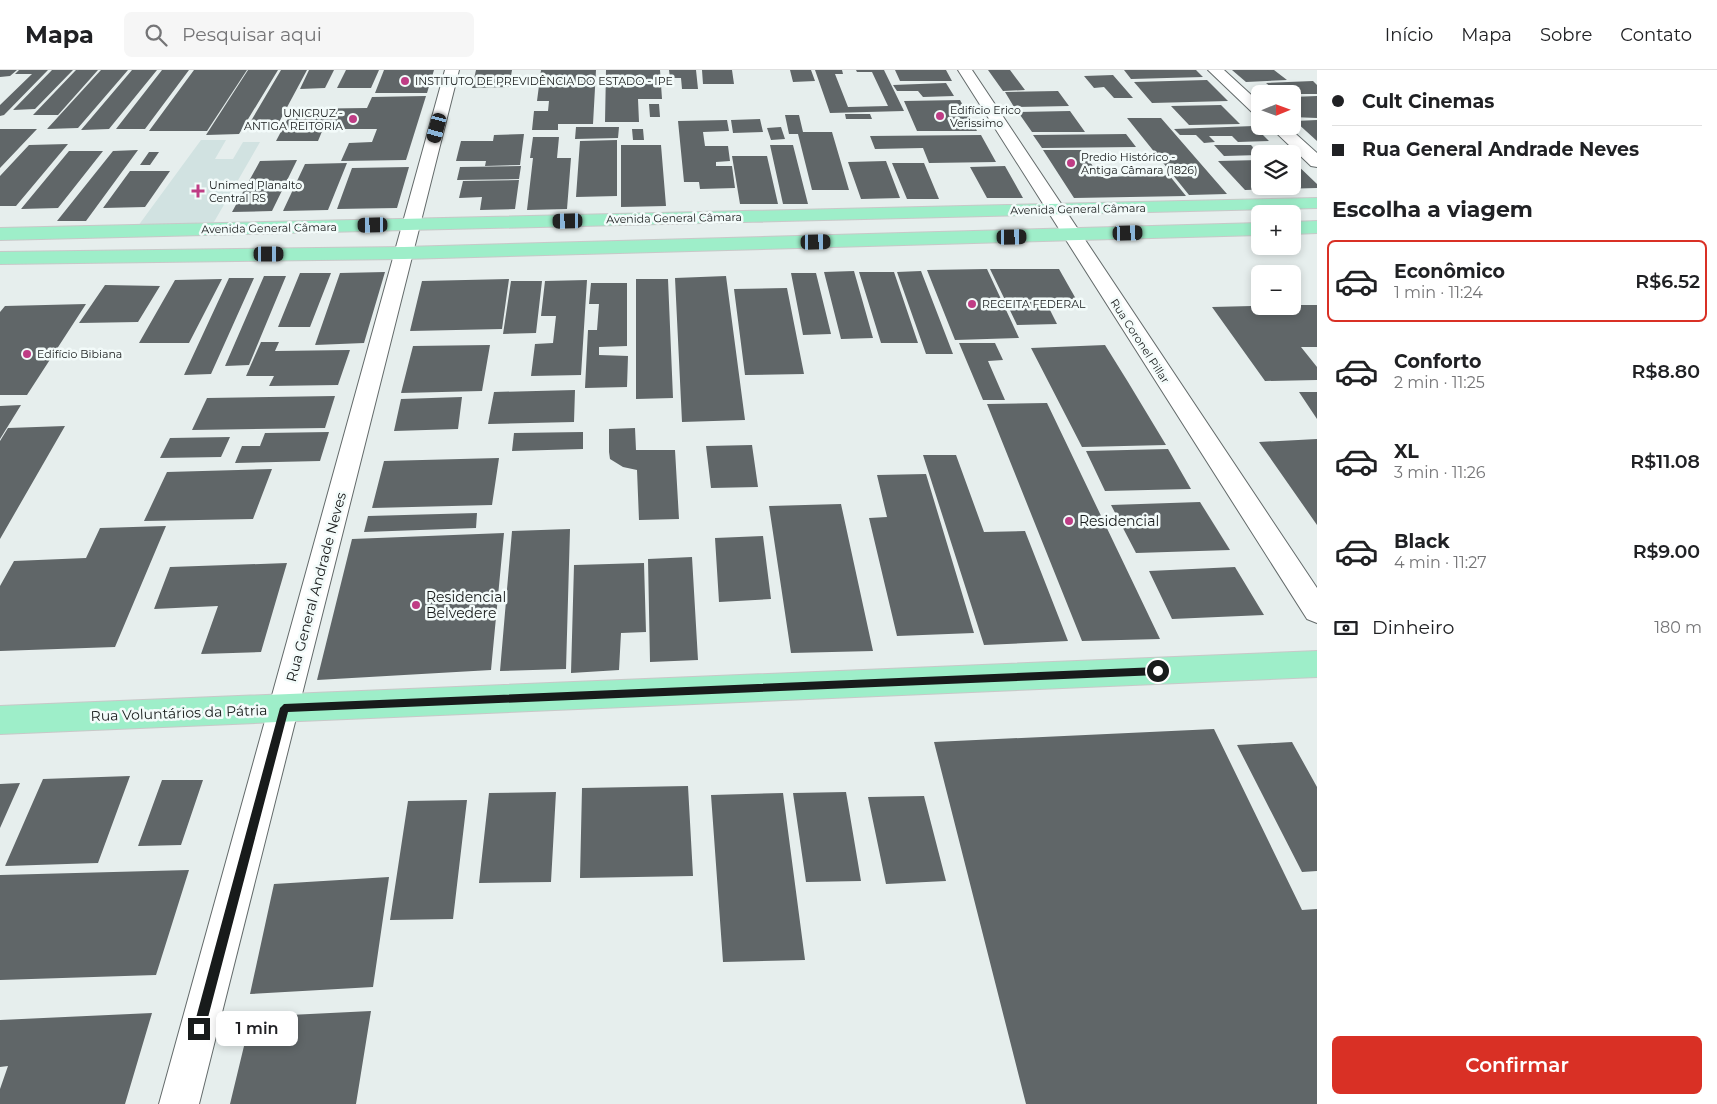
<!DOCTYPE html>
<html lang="pt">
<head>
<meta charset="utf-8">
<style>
  body { margin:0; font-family:Montserrat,sans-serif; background:#f6f6f6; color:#202124; height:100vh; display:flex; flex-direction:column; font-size:19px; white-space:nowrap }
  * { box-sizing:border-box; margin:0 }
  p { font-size:16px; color:#757577 }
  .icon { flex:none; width:28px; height:28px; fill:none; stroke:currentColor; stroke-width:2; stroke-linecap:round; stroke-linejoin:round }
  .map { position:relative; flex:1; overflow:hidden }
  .side { display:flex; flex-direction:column; background:#fff; width:400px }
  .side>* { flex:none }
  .guide { display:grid; align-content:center; height:110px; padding:0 15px; background:#fff }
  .needle { width:32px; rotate:89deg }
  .tools { position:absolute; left:1251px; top:15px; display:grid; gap:10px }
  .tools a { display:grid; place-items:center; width:50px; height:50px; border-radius:8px; background:#fff; box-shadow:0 2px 8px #0003; font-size:25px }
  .end { position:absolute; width:22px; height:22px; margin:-11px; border:6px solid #181b1b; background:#fff; box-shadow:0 0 0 2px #fff }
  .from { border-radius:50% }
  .bubble { position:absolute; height:35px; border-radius:8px; background:#fff; box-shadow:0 2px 8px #0003; font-size:16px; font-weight:600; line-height:35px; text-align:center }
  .car { position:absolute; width:15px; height:30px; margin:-15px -8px; border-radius:6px; box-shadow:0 0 4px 1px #0007; background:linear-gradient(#222 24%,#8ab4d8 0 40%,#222 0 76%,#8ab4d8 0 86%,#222 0) }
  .guide b { display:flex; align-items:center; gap:18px; height:48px; font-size:19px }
  .guide b+b { border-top:1px solid #e0e0e0 }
  .guide i { width:12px; height:12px; background:#202124 }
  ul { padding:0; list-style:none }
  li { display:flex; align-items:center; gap:15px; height:82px; margin:0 10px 8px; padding:0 5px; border:2px solid transparent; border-radius:8px }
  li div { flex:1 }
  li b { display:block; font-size:19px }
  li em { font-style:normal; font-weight:600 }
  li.active { border-color:#d93025 }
  li>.icon { width:45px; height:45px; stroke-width:1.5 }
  h2 { padding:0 15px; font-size:22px; line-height:60px }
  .pay { display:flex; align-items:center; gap:12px; height:55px; padding:0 15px; font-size:19px }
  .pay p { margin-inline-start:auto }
  .primary-button { display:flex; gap:10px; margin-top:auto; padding:10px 15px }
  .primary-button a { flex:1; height:58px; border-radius:8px; background:#d93025; color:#fff; font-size:20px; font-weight:600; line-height:58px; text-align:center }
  header { display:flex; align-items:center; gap:30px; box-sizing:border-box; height:70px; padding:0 25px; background:#fff; border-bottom:1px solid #e0e0e0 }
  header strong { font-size:24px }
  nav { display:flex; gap:28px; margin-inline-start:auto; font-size:18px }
  .search { width:350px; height:45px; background:#f6f6f6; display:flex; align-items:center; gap:12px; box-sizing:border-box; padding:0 18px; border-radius:8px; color:#757577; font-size:19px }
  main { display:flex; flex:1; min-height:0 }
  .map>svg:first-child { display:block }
</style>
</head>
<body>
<header>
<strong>Mapa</strong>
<div class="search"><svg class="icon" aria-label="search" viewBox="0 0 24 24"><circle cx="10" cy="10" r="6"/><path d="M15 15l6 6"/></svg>Pesquisar aqui</div>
<nav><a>Início</a><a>Mapa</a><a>Sobre</a><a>Contato</a></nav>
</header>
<main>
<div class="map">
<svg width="1317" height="1034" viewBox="0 0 1317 1034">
  <rect width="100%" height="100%" fill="#e6eeed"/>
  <path fill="#d1e2e1" d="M201 70H226L215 89H233L243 72H260L214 152 138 156Z"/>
  <path fill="#606668" d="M0 0H17L10 6 0 7Z
    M19 0H48L4 45 0 46V35L32 4H15Z
    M52 0H73L35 39 13 40Z
    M76 0H98L58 45H33Z
    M101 0H128L78 58 47 59Z
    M132 0H157L109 59 81 60Z
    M162 0H189L145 59H116Z
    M194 0H247L207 61H149Z
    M248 0H278L239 64 206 65Z
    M281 0H307L277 56H248Z
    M309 0H334L325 18 300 19Z
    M346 0H379L371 18H337Z
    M384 0H434L427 23H375Z
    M476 0H512L509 17 472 18Z
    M541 0H596L593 54H558V60H532L534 41H548L549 31H537Z
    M606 0H660L662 29H638L639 52H605Z
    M669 0H696L698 19H682L681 8H670Z
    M702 0H732L734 14H703Z
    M790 0H811L815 11 793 12Z
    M815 0H842L843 4H835L848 37 888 36 872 2H857L856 0H884L904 41 830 43Z
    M895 0H946L952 11H900Z
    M988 0H1010L1025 20 1003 21Z
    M1124 0H1196L1203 7 1131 9Z
    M1232 0H1274L1287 10 1246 12Z
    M1113 5 1133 28H1114L1104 17 1094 18 1084 6Z
    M1207 10 1228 31 1152 33 1134 12Z
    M1313 11 1317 15V24H1279L1266 13Z
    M946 13 954 26 923 27 918 21H897L893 15Z
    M1058 21 1069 36 1014 37 1005 22Z
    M426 26 406 90 341 91 349 73 372 72 377 59H323L318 71H276L293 39 367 38 372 27Z
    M1317 26V48L1292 47V27Z
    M960 30 977 61H917L904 31Z
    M649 34H659L660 47H650Z
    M1221 35 1240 54 1189 55 1171 36Z
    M1070 41 1085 62H1032L1018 42Z
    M845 44H870L872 49H846Z
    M785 45H799L803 62H832L849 120H812L798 64H789Z
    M1127 48H1161L1227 124 1189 125Z
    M760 49 763 62 733 63 731 50Z
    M727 50 729 61 703 62 705 76H728L730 91 716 92V96H732L735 118 700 119 699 112H684L678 51Z
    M1317 50V71L1295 51Z
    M1254 56 1269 71 1238 72 1232 66H1209L1215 72 1204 73 1196 65H1180L1174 59Z
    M576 57H619L618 68 575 69Z
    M781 57 785 69 771 70 767 58Z
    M0 59H37L0 98Z
    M632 59H643L644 70H633Z
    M524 64 520 95 485 96 486 91H456L461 71H493L494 65Z
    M1126 64 1136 77 1042 78 1033 65Z
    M981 65 996 92 929 93 923 78 875 79 870 66Z
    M533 67H559L557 88H571L567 139 527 140 533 88H530Z
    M617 70V126L576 127 580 71Z
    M68 74 16 136H0V106L29 75Z
    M621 75H661L666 136 621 137Z
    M770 75H793L808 134H783Z
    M1214 75H1251L1260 85 1224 86Z
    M138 80 86 151H57L113 81Z
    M1043 80H1081L1101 107 1169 105 1186 126 1074 128Z
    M69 81H103L58 138 21 139Z
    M149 82H159L150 95H140Z
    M732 86H767L778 134H740Z
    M297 90 272 141 232 142 260 91Z
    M1260 90V116H1292V90L1317 114V118L1245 120 1218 91Z
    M886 91 900 128 861 129 848 92Z
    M347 93 328 140 283 141 305 94Z
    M892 93H924L939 129H907Z
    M521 96 519 109 457 110 460 97Z
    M1005 96 1023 128H987L970 97Z
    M409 97 397 138 337 139 352 98Z
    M130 101H170L145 137 103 138Z
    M519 110 515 139 480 140 482 127 459 128 463 111Z
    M987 199 1019 268 955 270 927 200Z
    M990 199H1059L1076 229 1005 230Z
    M854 201 873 268 841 269 824 202Z
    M921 201 953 284H926L897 202Z
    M385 202 364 273 315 275 340 203Z
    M859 202H894L918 273H881Z
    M300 203H331L310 257H278Z
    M791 203H816L831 264 803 265Z
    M264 206H286L249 295 225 296Z
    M726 206 745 350 682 352 675 208Z
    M229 208H254L211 304 184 305Z
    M222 209 189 273H139L175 210Z
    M509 209 502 259 410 261 422 211Z
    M636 209H668L673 328 636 329Z
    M587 210 581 305 531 306 535 274 553 273 556 246H541L545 211Z
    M511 211H542L536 263 503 264Z
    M591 213H627V276L599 277V285L628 286 627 317 585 318 588 260H597L599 234H589Z
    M105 215 160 216 138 252 79 253Z
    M787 218 804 304 745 305 734 219Z
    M1006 232H1046L1057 254 1017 255Z
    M86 234 27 325H0V242L5 236Z
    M1292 235H1317V277H1301L1317 297V310L1265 311 1212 237Z
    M261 272H279L275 281 350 280 338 315 269 316 274 306H246Z
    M959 273H995L1003 290 988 291 1005 330H983Z
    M490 275 482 321 401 323 413 276Z
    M1105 275 1128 312 1166 375 1082 377 1031 278Z
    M575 320 574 352 488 354 494 322Z
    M1299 322H1317V349Z
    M335 326 325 358 192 360 207 328Z
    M462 327 458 359 394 361 401 329Z
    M1047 333 1160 569 1082 571 987 334Z
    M21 335 0 369V336Z
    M65 356 0 469V371L8 358Z
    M635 358 636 380H675L679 449 639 450 637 400 623 397 610 389 609 382V359Z
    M329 362 320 391 235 393 242 376H260L265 363Z
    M583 362V379L512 381 514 363Z
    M230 367 221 387 160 388 170 368Z
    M1317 369V455L1259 372Z
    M752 375 758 417 711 418 706 376Z
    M1168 379 1191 419 1105 421 1086 381Z
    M923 385H956L984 462 1025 461 1068 571 984 575Z
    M499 388 492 435 372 438 384 391Z
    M272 399 253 449 144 451 167 402Z
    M926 404 974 563 897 566 869 448 887 447 877 405Z
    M1200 432 1230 480 1136 483 1111 435Z
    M841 434 873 581 791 583 769 436Z
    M477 443 476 458 364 462 368 446Z
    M166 456 115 577 0 581V516L14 491 86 488 100 458Z
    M570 459 566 599 500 601 512 461Z
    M504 463 491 600 317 610 352 469Z
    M763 466 771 529 719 532 715 468Z
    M692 487 698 590 650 592 648 489Z
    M287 493 261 582 201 584 218 536 154 539 170 497Z
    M644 493 646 562 621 563 619 600 571 603 574 495Z
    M1235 497 1264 545 1172 549 1149 501Z
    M1214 659 1302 840 1317 839V1034H1026L934 672Z
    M1292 672 1317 717V801L1302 802 1237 675Z
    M130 706 98 793 5 796 43 709Z
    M162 710H203L181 775 138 776Z
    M20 713 0 758V714Z
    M688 716 693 806 580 808 582 718Z
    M556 722 551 812 479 813 489 723Z
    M846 722 861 811 806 812 793 723Z
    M783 723 805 890 723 892 711 725Z
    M924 726 946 811 886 814 868 727Z
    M467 730 453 849 390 850 408 731Z
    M189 800 156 905 0 910V805Z
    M389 807 373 917 250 924 274 814Z
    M371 941 356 1034H230L251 947Z
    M152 943 125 1034H0V1019L8 996 0 997V950Z"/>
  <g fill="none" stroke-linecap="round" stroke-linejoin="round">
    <defs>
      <path id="minor" d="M445 0H459L199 1034H159Z
        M958 0H972L1317 518V553L1307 549Z
        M1208 0H1224L1260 33V46L1254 44Z
        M1269 56H1287L1317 83V97L1311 96Z"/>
      <path id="major" d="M1317 128V138L0 170V158Z
        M1317 151V163L1292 164V152Z
        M1260 153V165L404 189 0 194V182L404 177Z
        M1317 581V607L0 664V636Z"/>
    </defs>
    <use href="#minor" stroke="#636a6a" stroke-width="2"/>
    <use href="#major" stroke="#c8c8c8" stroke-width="2"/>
    <use href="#minor" fill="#fff" fill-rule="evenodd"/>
    <use href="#major" fill="#9eeec9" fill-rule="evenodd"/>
  </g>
  <path fill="#181b1b" d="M1158 597 1162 601 1158 605 288 642 205 959 203 963 199 964 195 963 193 959 280 638 284 634Z"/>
  <g fill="#bf3d85" stroke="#f3fbfa" stroke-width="2">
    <circle cx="405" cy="11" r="5"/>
    <circle cx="940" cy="46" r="5"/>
    <circle cx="353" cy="49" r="5"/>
    <circle cx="1071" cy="93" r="5"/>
    <path d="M195.5 113.5h5v5h5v5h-5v5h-5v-5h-5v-5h5z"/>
    <circle cx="972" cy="234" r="5"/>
    <circle cx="27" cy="284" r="5"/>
    <circle cx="1069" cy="451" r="5"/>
    <circle cx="416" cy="535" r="5"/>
  </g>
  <g text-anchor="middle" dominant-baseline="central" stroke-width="5" stroke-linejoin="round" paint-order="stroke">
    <g font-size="11" fill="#181b1b" stroke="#f3fbfa" text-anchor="start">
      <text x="415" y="11">INSTITUTO DE PREVIDÊNCIA DO ESTADO - IPE</text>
      <text x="950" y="40">Edifício Erico<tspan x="950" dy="13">Verissimo</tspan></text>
      <text x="343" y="43" text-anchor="end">UNICRUZ -<tspan x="343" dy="13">ANTIGA REITORIA</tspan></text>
      <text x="1081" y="87">Predio Histórico -<tspan x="1081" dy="13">Antiga Câmara (1826)</tspan></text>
      <text x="209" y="115">Unimed Planalto<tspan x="209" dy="13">Central RS</tspan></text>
      <text x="982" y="234">RECEITA FEDERAL</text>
      <text x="37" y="284">Edifício Bibiana</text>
    </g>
    <g font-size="11" fill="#181b1b" stroke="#f3fbfa">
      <text transform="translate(1078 139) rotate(-1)">Avenida General Câmara</text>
      <text transform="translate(674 148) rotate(-1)">Avenida General Câmara</text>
      <text transform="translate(269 158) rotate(-1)">Avenida General Câmara</text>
      <text transform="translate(1140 271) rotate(57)">Rua Coronel Pillar</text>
    </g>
    <g font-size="14" fill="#181b1b" stroke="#f3fbfa" text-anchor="start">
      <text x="1079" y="451">Residencial</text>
      <text x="426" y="527">Residencial<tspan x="426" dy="16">Belvedere</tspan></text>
    </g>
    <g font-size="14" fill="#181b1b" stroke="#f3fbfa">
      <text transform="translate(316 517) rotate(-75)">Rua General Andrade Neves</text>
      <text transform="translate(179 643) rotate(-2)">Rua Voluntários da Pátria</text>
    </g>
  </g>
</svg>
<div class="tools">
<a><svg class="needle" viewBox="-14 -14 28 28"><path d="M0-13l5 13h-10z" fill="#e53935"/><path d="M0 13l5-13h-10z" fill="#757577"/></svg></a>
<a><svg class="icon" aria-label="layers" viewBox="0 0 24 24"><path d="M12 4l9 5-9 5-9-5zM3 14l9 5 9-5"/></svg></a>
<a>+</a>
<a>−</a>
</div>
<i class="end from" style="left:1158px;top:601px"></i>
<i class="end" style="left:199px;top:959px"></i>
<div class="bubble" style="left:216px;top:941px;width:82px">1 min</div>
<i class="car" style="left:437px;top:58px;rotate:195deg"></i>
<i class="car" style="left:568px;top:151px;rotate:269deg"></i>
<i class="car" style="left:373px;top:155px;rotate:269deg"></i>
<i class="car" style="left:1128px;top:163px;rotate:88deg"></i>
<i class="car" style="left:1012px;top:167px;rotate:89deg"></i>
<i class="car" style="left:816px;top:172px;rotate:89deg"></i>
<i class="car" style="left:269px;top:184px;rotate:90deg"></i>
</div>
<section class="side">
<div class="guide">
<b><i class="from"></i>Cult Cinemas</b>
<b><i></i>Rua General Andrade Neves</b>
</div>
<h2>Escolha a viagem</h2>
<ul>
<li class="active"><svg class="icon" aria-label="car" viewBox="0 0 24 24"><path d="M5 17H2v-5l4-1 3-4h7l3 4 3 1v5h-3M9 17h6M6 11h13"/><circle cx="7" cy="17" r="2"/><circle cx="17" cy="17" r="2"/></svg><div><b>Econômico</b><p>1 min · 11:24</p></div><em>R$6.52</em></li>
<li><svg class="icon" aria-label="car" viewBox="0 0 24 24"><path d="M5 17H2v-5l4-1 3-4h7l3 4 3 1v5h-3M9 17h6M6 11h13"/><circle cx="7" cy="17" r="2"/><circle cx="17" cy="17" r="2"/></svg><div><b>Conforto</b><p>2 min · 11:25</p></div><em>R$8.80</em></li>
<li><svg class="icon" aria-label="car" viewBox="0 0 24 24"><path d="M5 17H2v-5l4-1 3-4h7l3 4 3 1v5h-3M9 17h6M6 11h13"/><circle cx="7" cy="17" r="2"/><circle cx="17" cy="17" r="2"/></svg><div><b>XL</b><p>3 min · 11:26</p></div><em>R$11.08</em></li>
<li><svg class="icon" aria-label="car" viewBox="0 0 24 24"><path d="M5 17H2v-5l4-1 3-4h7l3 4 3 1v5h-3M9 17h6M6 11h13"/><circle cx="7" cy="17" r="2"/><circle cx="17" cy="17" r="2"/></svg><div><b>Black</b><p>4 min · 11:27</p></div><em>R$9.00</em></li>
</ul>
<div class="pay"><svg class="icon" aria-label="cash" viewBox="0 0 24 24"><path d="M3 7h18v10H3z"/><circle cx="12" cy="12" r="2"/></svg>Dinheiro<p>180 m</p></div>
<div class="primary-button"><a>Confirmar</a></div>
</section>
</main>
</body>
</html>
